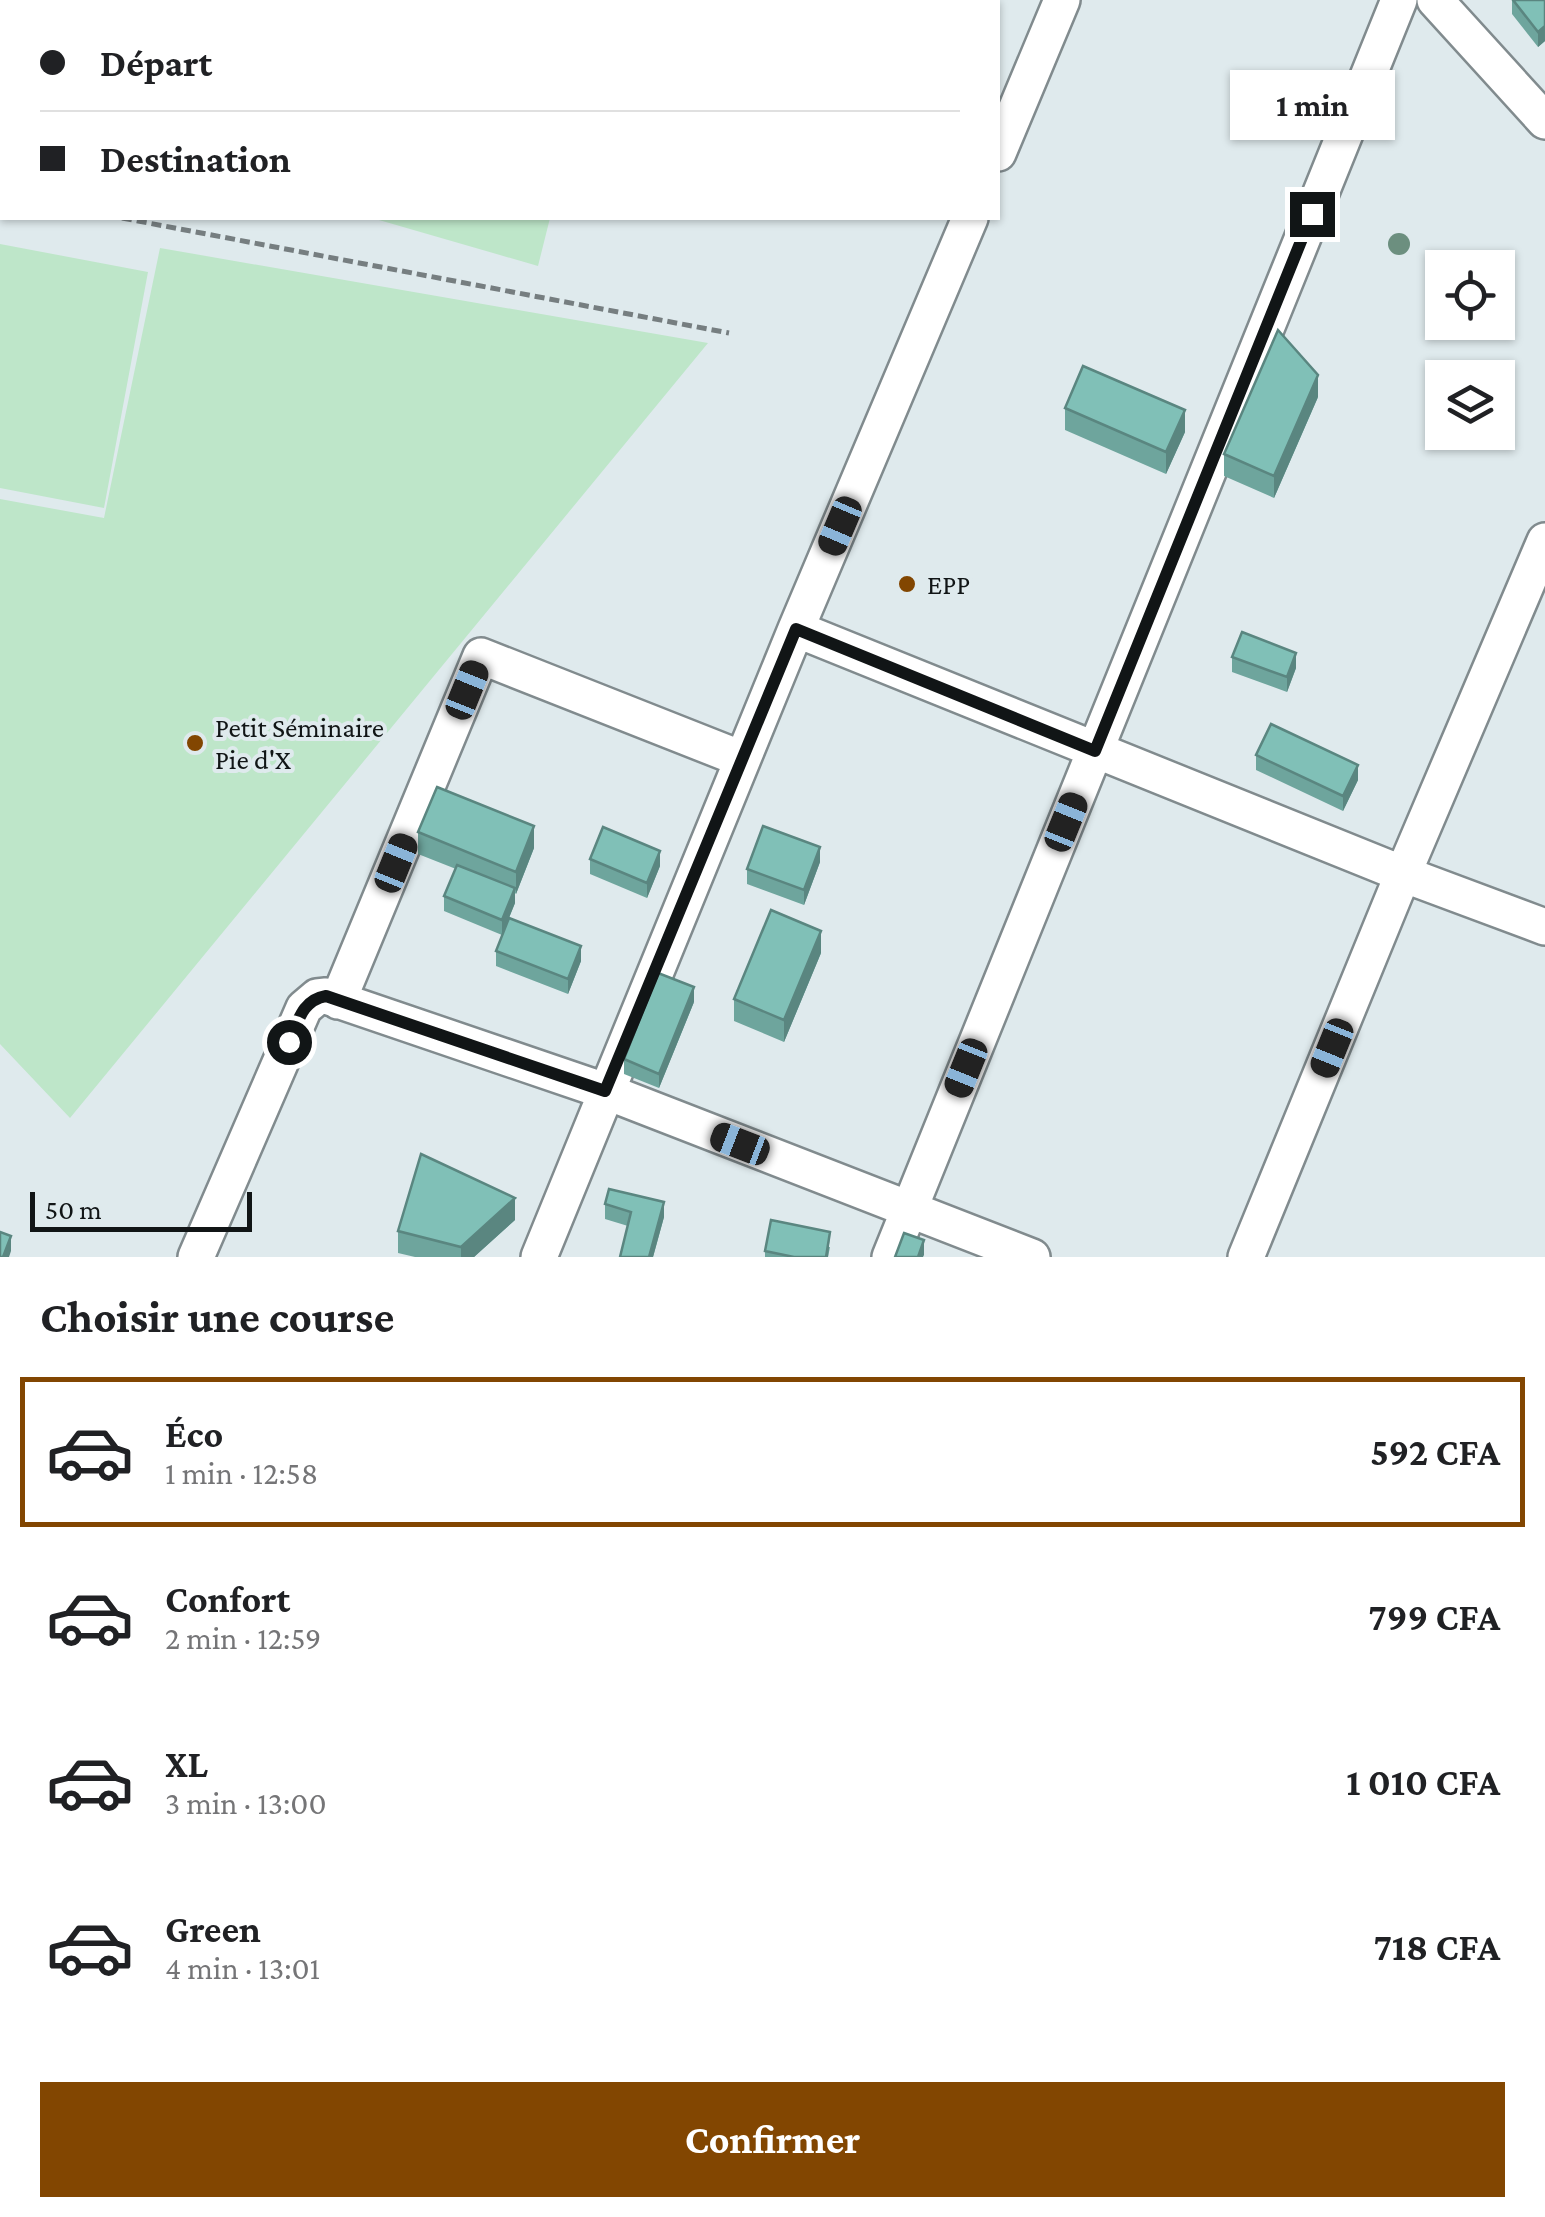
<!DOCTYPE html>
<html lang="fr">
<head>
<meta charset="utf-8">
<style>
  body { margin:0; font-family:"Crimson Pro",serif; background:#f2f2f2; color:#202124; height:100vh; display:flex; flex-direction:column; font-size:38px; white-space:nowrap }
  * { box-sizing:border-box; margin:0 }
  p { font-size:32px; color:#757577 }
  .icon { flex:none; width:55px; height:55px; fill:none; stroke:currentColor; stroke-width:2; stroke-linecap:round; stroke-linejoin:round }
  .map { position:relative; height:1257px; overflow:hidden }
  .details { display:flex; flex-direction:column; background:#fff; flex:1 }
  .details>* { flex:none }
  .top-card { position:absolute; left:0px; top:0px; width:1000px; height:220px; box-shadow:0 2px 8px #0004; display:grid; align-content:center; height:220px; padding:0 40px; background:#fff }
  .tools { position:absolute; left:1425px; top:250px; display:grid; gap:20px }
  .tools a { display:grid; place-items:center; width:90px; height:90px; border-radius:0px; background:#fff; box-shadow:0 2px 8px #0004; font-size:50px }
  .scale { position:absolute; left:30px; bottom:25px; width:222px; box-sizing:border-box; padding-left:10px; border:5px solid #111516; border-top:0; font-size:28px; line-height:35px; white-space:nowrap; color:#111516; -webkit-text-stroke:8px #dfeaed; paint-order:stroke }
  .end { position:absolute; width:45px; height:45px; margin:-22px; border:12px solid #111516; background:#fff; box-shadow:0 0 0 5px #fff }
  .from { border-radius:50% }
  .bubble { position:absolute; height:70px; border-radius:0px; background:#fff; box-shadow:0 2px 8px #0004; font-size:32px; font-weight:700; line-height:70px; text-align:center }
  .car { position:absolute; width:30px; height:60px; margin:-30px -15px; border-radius:12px; box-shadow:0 0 8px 2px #0007; background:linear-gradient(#222 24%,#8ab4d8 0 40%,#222 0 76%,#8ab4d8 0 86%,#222 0) }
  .top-card b { display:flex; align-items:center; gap:35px; height:95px; font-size:38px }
  .top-card b+b { border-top:2px solid #e0e0e0 }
  .top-card i { width:25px; height:25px; background:#202124 }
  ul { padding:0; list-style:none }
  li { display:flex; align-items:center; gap:30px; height:150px; margin:0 20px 15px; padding:0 20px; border:5px solid transparent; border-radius:0px }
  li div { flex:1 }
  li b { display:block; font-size:38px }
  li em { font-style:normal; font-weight:700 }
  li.selected { border-color:#824601 }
  li>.icon { width:90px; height:90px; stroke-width:1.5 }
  h2 { padding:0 40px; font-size:45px; line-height:120px }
  .button { display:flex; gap:20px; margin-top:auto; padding:20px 40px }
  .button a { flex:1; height:115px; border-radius:0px; background:#824601; color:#fff; font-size:40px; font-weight:700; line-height:115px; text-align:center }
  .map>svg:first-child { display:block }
</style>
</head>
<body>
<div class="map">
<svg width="1545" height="1257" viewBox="0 0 1545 1257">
  <rect width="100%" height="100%" fill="#dfeaed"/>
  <path fill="#bee6c9" d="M154 0H602L601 2H153Z
    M372 218H550L538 266Z
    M0 244 148 272 104 508 0 488Z
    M160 248 708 343 70 1118 0 1044V499L104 518Z"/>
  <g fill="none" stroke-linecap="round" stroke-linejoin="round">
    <defs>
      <path id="minor" d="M1435 0 1545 121
        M998 153 1062 0
        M796 629 1403 874 1545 927
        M338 1001 481 656 742 759
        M196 1257 304 1008 317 997 326 996 605 1091 1032 1257
        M539 1257 796 629 970 218
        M890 1257 1399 0
        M1246 1257 1403 874 1545 541"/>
    </defs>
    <use href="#minor" stroke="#818b8e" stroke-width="40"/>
    <path stroke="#767e80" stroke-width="5" stroke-dasharray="10 5" stroke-linecap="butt" d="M0 194 2 195
      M122 218 729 333"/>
    <use href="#minor" stroke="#fff" stroke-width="35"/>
  </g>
  <circle fill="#6c8f7f" cx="1399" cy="244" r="11"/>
  <path fill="#6ea59d" d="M1512 0H1545V41L1538 47 1512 14Z
    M1318 397 1274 498 1224 476V454Z
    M1065 408 1185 432 1166 474 1065 430Z
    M1232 657 1296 668 1287 692 1232 672Z
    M1256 755 1358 780 1343 811 1256 770Z
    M418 832 534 848 516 894 515 893V903L502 935 444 911V896L456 869 418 854Z
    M590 859 660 866 647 898 590 874Z
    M820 862 804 905 747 884V869Z
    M496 951 581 961 568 994 496 966Z
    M821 953 784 1042 734 1021V999Z
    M694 1002 659 1088 624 1074V1059Z
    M605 1204 664 1217 653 1257H620L628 1226 605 1219Z
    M515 1220 474 1257H415L398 1253V1231Z
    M830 1247 828 1257H765V1251Z"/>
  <path fill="#5a8680" d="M1545 26V41L1538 47V32Z
    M1318 375V397L1274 498V476Z
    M1185 410V432L1166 474V452Z
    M1296 653V668L1287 692V677Z
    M1358 765V780L1343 811V796Z
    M534 826V848L516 894V872Z
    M820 847V862L804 905V890Z
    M660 851V866L647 898V883Z
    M515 888V903L502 935V920Z
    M821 931V953L784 1042V1020Z
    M581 946V961L568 994V979Z
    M694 987V1002L659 1088V1074Z
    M515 1198V1220L474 1257H461V1247Z
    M664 1202V1217L653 1257H649Z
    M830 1232 828 1257H826Z
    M11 1236V1251L9 1257H3Z
    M924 1240V1255L923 1257H918Z"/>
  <path fill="#80c0b7" stroke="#5a8680" stroke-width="2.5" d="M1513 0H1545V26L1538 32Z
    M1278 330 1318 375 1274 476 1224 454Z
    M1083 366 1185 410 1166 452 1065 408Z
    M1242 632 1296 653 1287 677 1232 657Z
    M1271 724 1358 765 1343 796 1256 755Z
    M437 787 534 826 516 872 418 832Z
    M763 826 820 847 804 890 747 869Z
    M603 827 660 851 647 883 590 859Z
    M457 865 515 888 502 920 444 896Z
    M771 910 821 931 784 1020 734 999Z
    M509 918 581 946 568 979 496 951Z
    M658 973 694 987 659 1074 624 1059Z
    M421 1154 515 1198 461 1247 398 1231Z
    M609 1189 664 1202 649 1257H620L631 1212 605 1204Z
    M771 1220 830 1232 826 1257H794L765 1251Z
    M0 1232 11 1236 3 1257H0Z
    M904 1233 924 1240 918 1257H895Z"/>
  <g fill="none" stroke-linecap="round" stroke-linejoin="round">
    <path stroke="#111516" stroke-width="12" d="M289 1042C298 1022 302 1000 326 996L605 1091 796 629 1095 751 1312 214"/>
  </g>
  <g fill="#824601" stroke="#dfeaed" stroke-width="4">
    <circle cx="907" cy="584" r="10"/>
    <circle cx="195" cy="743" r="10"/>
  </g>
  <g text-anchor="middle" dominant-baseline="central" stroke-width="8" stroke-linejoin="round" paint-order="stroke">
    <g font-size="28" fill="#111516" stroke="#dfeaed" text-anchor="start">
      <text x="927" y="584">EPP</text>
      <text x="215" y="727">Petit Séminaire<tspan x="215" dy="32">Pie d'X</tspan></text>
    </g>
  </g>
</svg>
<div class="tools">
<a><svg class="icon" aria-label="locate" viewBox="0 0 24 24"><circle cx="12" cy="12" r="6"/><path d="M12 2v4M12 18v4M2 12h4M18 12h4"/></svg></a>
<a><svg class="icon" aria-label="layers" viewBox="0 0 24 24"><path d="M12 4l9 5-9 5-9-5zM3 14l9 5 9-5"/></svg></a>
</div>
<div class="scale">50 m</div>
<i class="end from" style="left:289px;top:1042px"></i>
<i class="end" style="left:1312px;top:214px"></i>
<div class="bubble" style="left:1230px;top:70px;width:165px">1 min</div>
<i class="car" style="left:840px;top:526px;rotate:203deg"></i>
<i class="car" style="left:467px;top:690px;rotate:22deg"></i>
<i class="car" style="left:1066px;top:822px;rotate:22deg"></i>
<i class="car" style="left:396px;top:863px;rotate:22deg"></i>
<i class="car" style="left:1332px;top:1048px;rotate:202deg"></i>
<i class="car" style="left:966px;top:1068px;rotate:202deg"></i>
<i class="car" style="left:740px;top:1144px;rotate:291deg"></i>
<div class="top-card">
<b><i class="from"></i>Départ</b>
<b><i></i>Destination</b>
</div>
</div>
<section class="details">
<h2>Choisir une course</h2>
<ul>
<li class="selected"><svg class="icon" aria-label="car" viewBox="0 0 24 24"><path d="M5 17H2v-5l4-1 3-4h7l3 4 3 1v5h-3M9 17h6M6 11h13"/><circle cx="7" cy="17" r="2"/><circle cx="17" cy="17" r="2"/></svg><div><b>Éco</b><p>1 min · 12:58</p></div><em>592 CFA</em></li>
<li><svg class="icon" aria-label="car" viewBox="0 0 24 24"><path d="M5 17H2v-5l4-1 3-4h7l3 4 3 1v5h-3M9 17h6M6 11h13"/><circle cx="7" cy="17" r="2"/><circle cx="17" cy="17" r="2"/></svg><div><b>Confort</b><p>2 min · 12:59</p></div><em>799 CFA</em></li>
<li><svg class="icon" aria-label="car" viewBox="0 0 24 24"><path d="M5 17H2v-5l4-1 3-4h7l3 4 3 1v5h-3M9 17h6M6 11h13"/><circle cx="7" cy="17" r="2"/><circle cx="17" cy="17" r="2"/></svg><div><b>XL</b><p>3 min · 13:00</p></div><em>1 010 CFA</em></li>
<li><svg class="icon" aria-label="car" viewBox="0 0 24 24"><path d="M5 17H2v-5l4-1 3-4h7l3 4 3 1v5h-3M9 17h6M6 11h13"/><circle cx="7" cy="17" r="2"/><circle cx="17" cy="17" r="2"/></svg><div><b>Green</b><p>4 min · 13:01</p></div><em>718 CFA</em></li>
</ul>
<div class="button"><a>Confirmer</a></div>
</section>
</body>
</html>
